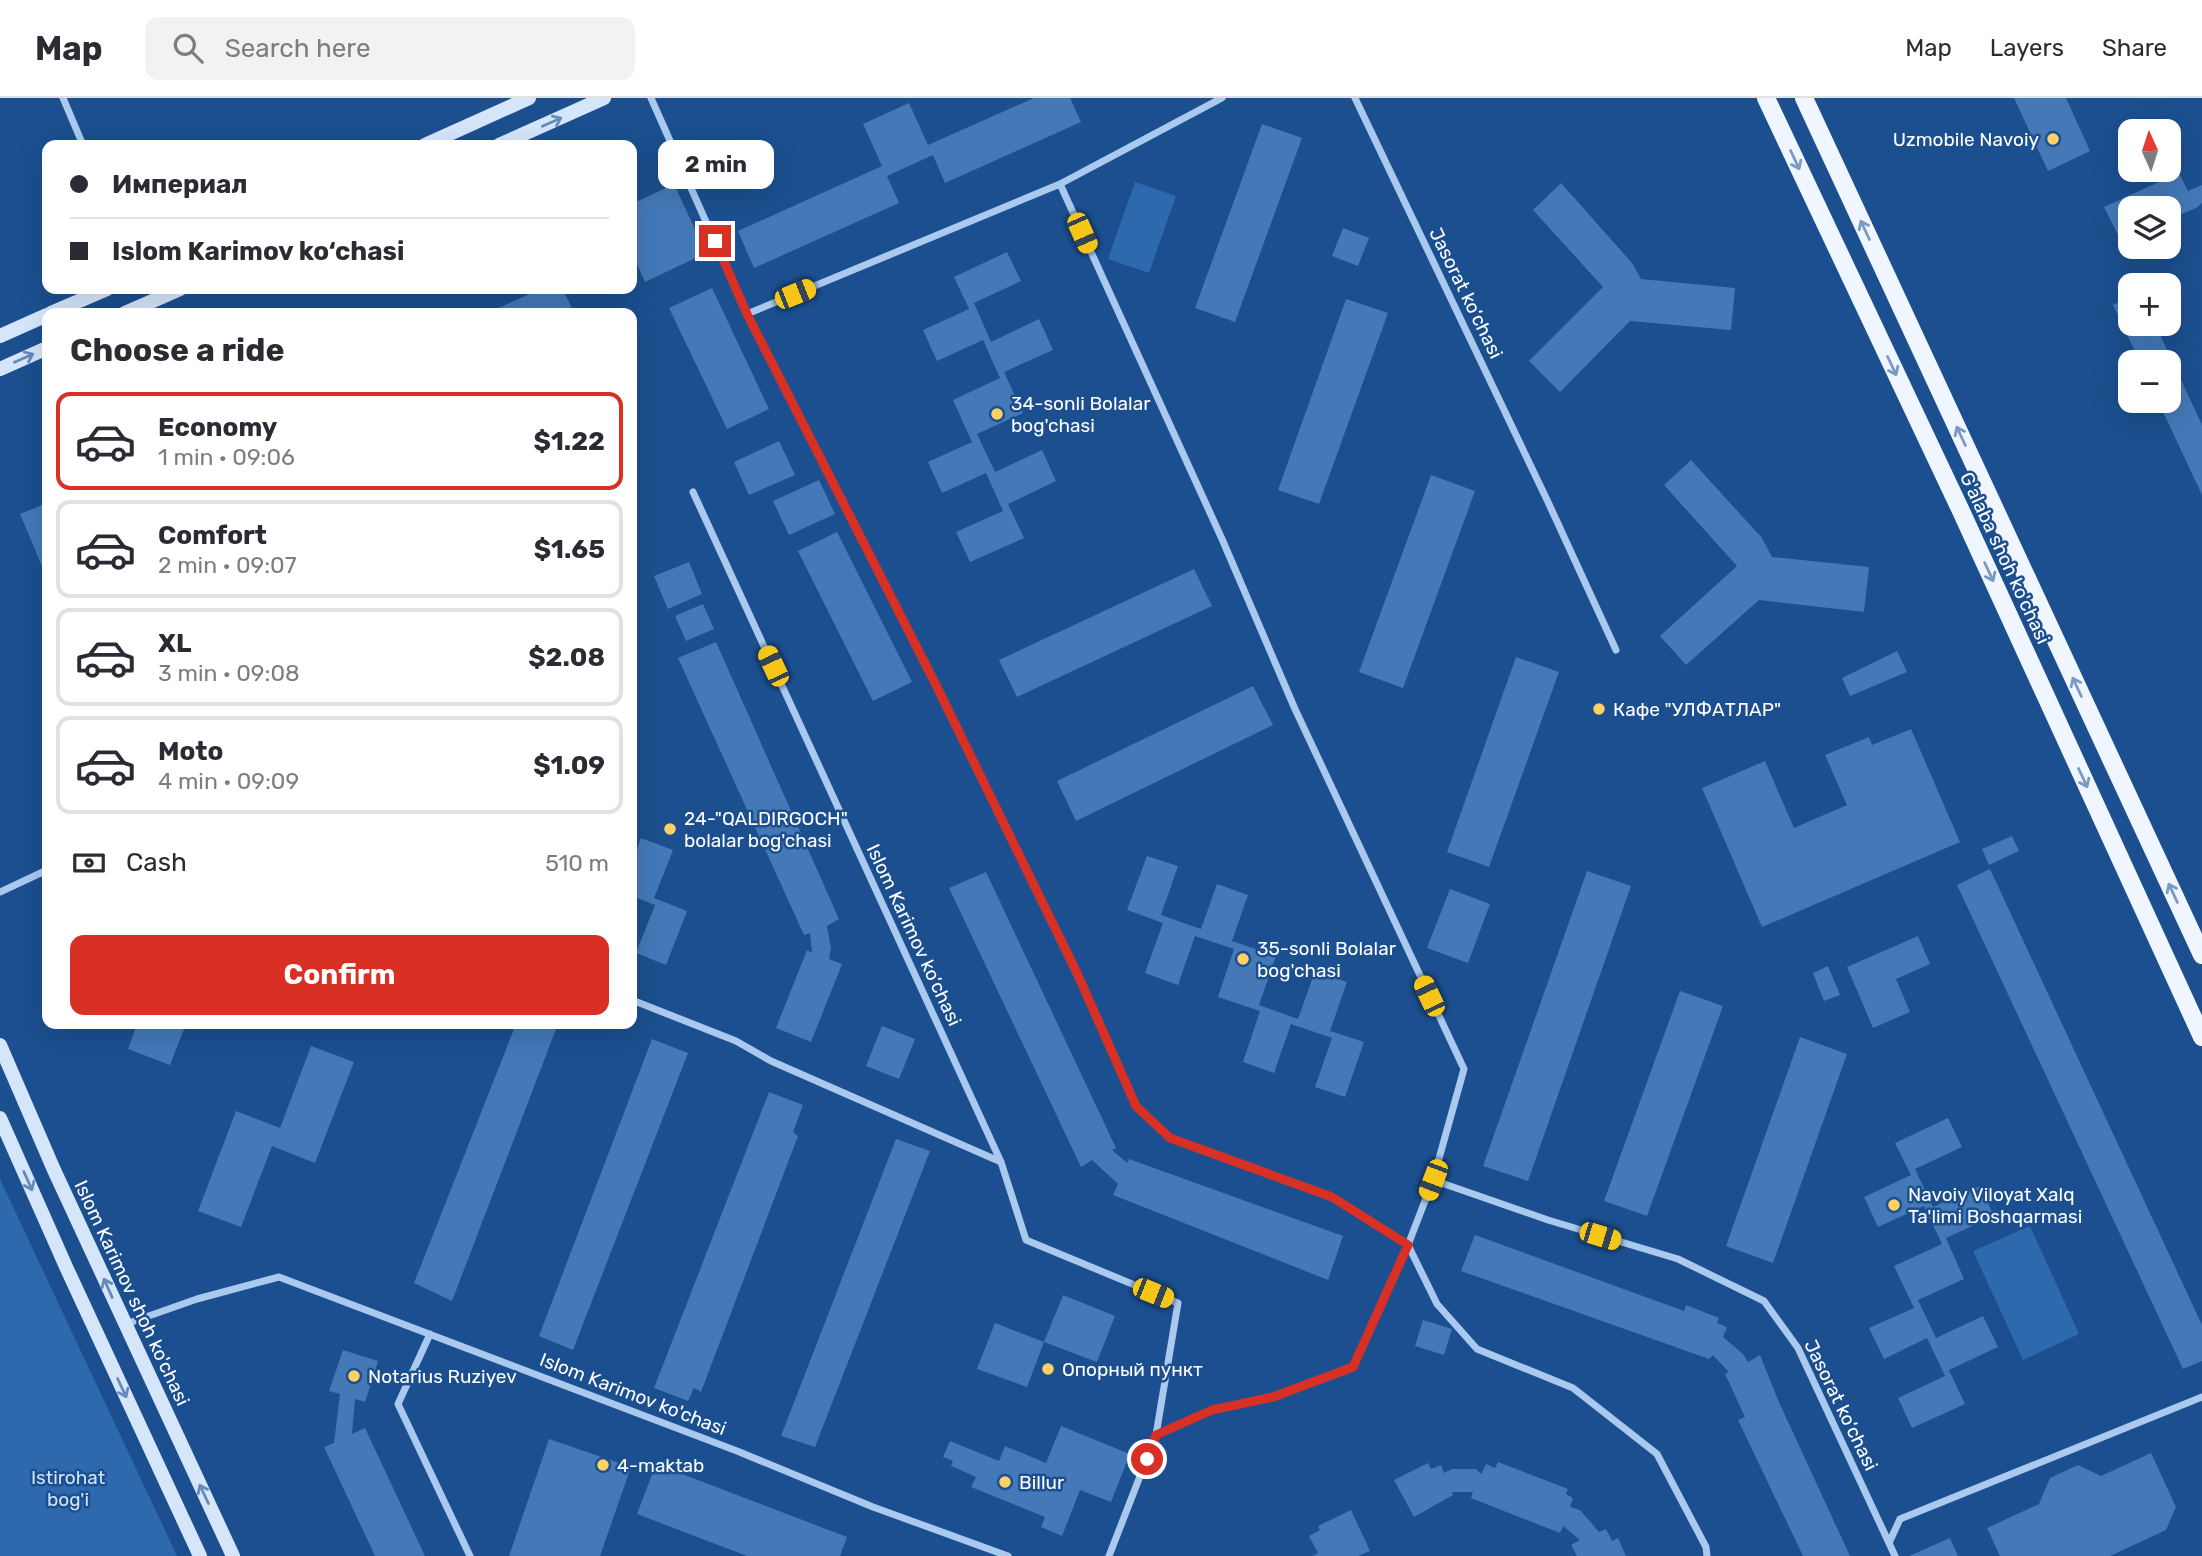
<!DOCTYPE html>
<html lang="en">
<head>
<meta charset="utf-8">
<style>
  body { margin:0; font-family:Rubik,sans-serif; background:#f2f2f3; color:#2b2b33; height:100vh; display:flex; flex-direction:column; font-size:26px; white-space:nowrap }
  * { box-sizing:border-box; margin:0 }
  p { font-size:23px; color:#7c7c81 }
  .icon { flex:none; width:38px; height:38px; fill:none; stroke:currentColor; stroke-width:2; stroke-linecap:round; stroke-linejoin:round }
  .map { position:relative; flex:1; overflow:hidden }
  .details { position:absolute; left:42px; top:210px; width:595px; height:721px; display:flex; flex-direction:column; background:#fff; border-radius:14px; box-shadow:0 7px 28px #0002 }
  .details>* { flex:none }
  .banner { position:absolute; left:42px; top:42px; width:595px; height:154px; border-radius:14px; box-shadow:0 7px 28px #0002; display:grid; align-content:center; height:154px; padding:0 28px; background:#fff }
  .needle { width:46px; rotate:357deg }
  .tools { position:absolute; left:2118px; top:21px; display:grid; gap:14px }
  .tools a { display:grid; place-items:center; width:63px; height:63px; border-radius:14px; background:#fff; box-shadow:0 7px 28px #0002; font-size:35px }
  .end { position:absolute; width:32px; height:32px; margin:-16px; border:9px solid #d93025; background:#fff; box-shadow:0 0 0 4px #fff }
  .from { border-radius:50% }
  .bubble { position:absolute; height:49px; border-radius:14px; background:#fff; box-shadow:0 7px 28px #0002; font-size:23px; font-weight:700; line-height:49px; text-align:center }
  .car { position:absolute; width:21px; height:42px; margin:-21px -10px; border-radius:9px; box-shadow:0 0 5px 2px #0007; background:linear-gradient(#f5c518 24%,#345 0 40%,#f5c518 0 76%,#345 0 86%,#f5c518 0) }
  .banner b { display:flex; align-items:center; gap:24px; height:66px; font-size:26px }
  .banner b+b { border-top:2px solid #e1e1e2 }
  .banner i { width:18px; height:18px; background:#2b2b33 }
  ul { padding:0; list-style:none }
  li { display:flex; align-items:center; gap:21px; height:98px; margin:0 14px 10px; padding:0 14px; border:4px solid #e1e1e2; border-radius:14px }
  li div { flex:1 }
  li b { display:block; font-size:26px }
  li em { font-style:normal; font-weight:700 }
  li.active { border-color:#d93025 }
  li>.icon { width:63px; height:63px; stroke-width:1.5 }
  h2 { padding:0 28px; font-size:32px; line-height:84px }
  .pay { display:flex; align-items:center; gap:18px; height:77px; padding:0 28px; font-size:26px }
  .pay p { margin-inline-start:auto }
  .cta { display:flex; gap:14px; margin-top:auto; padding:14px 28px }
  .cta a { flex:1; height:80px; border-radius:14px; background:#d93025; color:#fff; font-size:28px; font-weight:700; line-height:80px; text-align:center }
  header { display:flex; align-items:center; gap:42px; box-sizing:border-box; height:98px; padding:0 35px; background:#fff; border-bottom:2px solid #e1e1e2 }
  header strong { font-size:33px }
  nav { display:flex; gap:38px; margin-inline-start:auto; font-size:24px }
  .search { width:490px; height:63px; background:#f2f2f3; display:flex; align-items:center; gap:18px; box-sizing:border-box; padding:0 24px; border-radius:14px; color:#7c7c81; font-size:26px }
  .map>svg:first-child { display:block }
</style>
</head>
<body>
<header>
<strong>Map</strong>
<div class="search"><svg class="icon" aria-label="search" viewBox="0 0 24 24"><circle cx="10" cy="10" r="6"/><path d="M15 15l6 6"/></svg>Search here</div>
<nav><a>Map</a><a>Layers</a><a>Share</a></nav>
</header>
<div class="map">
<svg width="2202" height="1458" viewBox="0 0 2202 1458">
  <rect width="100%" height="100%" fill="#1b4f8f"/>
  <path fill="#2e69ad" d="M1135 84 1176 98 1149 175 1108 161Z
    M0 1081 177 1458H0Z
    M2030 1128 2079 1236 2023 1262 1973 1153Z"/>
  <path fill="#4478b7" d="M1034 0H1070L1081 24 945 85 933 57 887 78 899 105 754 170 738 133 882 68 863 26 909 5 928 47Z
    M2014 0H2066L2090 53 2048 73Z
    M1262 26 1302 40 1235 224 1195 210Z
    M2179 75 2188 93 2202 87V105L2196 110 2168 122V110H2130V139L2121 143 2104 109Z
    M1561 85 1632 165 1641 181 1735 190 1731 232 1630 223 1560 294 1529 263 1603 189 1533 112Z
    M674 86 706 155 645 184 632 155V106Z
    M1343 130 1369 140 1358 168 1332 158Z
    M1007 154 1021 183 974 205 991 244 1039 221 1053 252 1004 274 1023 315 977 336 995 374 1042 352 1056 383 1008 406 1024 440 970 464 956 434 1003 413 986 375 942 395 928 364 972 344 953 302 1000 280 983 242 937 263 923 232 969 211 954 179Z
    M712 190 769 311 727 331 669 210Z
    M541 191H563L574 215H487Z
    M2130 199V226H2155L2202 327V397L2158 303H2168V264H2140L2113 207Z
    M1346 201 1388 215 1319 406 1278 392Z
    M779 343 795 377 749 397 734 364Z
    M1691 362 1762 440 1772 459 1869 469 1864 514 1759 502 1686 567 1660 538 1737 468 1664 387Z
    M1431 377 1475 393 1403 590 1359 574Z
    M819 382 835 416 789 437 773 403Z
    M47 405V480L20 416Z
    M837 434 912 584 873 603 798 453Z
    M689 464 702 496 668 511 654 478Z
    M1194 471 1212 508 1017 599 999 562Z
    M703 506 714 531 686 543 675 518Z
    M716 544 839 821 827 828 831 850 829 861 842 866 811 944 776 930 807 852 812 855 810 835 804 837 678 560Z
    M1897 553 1907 574 1850 598 1842 580Z
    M1516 559 1559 574 1489 769 1447 754Z
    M1253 588 1273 627 1076 723 1057 683Z
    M1911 631 1960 744 1762 829 1702 690 1765 663 1794 730 1847 707 1825 657 1869 639 1872 647Z
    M2012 738 2019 753 1989 767 1982 751Z
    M641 740 673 752 654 800 687 813 666 867 636 855 655 807 632 798V764Z
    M1147 758 1178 768 1161 817 1201 831 1217 786 1248 797 1232 843 1276 858 1259 907 1298 921 1315 873 1347 884 1330 933 1364 944 1345 999 1315 989 1332 940 1291 926 1274 975 1243 964 1260 913 1218 899 1234 851 1195 838 1178 887 1145 875 1163 825 1127 812Z
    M1990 771 2202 1227V1263L2183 1271 1957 787Z
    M1587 773 1631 788 1528 1083 1483 1068Z
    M986 774 1116 1050 1112 1052 1127 1065 1129 1061 1343 1138 1328 1182 1113 1097 1118 1086 1092 1062 1081 1069 949 790Z
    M1450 791 1490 806 1468 865 1427 850Z
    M1918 838 1930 866 1896 881 1910 914 1873 930 1847 869Z
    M1828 868 1840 897 1824 903 1813 875Z
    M1680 893 1723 908 1647 1118 1604 1103Z
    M137 926H186L170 967 128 951Z
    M516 926H558L452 1203 414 1185Z
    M882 928 915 941 899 981 866 968Z
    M1800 939 1847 956 1773 1165 1726 1148Z
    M652 941 688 955 573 1252 539 1238Z
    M311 948 354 964 315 1065 272 1048 241 1129 198 1113 236 1013 280 1030Z
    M769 994 803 1007 793 1034 798 1038 701 1294 694 1290 688 1303 654 1290Z
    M1948 1020 1962 1049 1915 1071 1933 1109 1980 1088 1994 1118 1946 1140 1964 1181 1918 1202 1936 1240 1983 1218 1998 1249 1949 1272 1965 1306 1912 1330 1898 1300 1945 1278 1927 1240 1884 1261 1869 1230 1914 1210 1894 1168 1942 1146 1924 1108 1878 1129 1864 1099 1911 1077 1895 1045Z
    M896 1041 930 1053 815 1349 781 1338Z
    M1475 1137 1684 1213 1686 1207 1719 1220 1717 1225 1727 1229 1723 1239 1743 1256 1748 1264 1760 1257 1778 1302 1850 1458H1803L1738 1322 1745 1319 1725 1276 1729 1274 1713 1257 1709 1261 1461 1173Z
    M1063 1197 1115 1218 1097 1264 1044 1244Z
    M1423 1222 1452 1231 1444 1257 1415 1248Z
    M995 1225 1044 1244 1027 1289 977 1271Z
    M343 1252 378 1263 365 1304 355 1301 352 1336 365 1330 425 1458H375L324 1349 334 1345 340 1296 329 1293Z
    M1061 1328 1130 1356 1111 1404 1080 1392 1062 1438 1041 1429 1045 1419 971 1389 976 1379 951 1368 953 1363 943 1359 950 1343 999 1363 1005 1348 1046 1365Z
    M549 1341 631 1369 600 1458H509Z
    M2151 1355 2176 1409 2166 1432 2110 1458H2000L1987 1430 2039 1406 2050 1380 2078 1367 2101 1378Z
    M1498 1364 1568 1391 1566 1396 1573 1400 1570 1409 1580 1412 1599 1434 1606 1431 1612 1443 1618 1440 1626 1458H1577L1571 1447 1580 1442 1563 1428 1560 1435 1471 1400 1473 1394H1452L1453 1397 1414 1419 1394 1382 1428 1365 1431 1371 1441 1367 1444 1375 1452 1371H1476L1481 1376 1486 1366 1495 1370Z
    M656 1366 847 1439 840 1458H747L637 1416Z
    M1351 1412 1370 1453 1358 1458H1312L1318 1455 1309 1438 1320 1432 1318 1428Z
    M1950 1440 1958 1458H1909Z"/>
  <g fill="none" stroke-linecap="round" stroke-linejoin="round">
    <path stroke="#a9c9ee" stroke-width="7" d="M63 0 83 47
      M651 0 747 216 935 585 1088 899 1136 1008 1170 1040 1332 1099 1408 1147 1437 1206 1477 1251 1573 1290 1657 1356 1706 1449 1707 1458
      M1355 0 1548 404 1616 552
      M1060 86 1222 441 1295 611 1464 971 1433 1082 1408 1147 1353 1269 1273 1299 1212 1312 1156 1337 1109 1458
      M747 216 1060 86 1222 0
      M693 394 1001 1064 1026 1142 1178 1205 1156 1337
      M0 794 47 772
      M632 902 736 943 771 963 1001 1064
      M1433 1082 1548 1122 1678 1161 1764 1203 1798 1250 1889 1445
      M126 1226 197 1201 279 1179 737 1353 873 1409 1008 1458
      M430 1236 398 1306 470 1458
      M1895 1458 1889 1445 1900 1421 2202 1299"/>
    <path stroke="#d6e6fa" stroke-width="14" d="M425 47 529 0
      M499 47 604 0
      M51 215 107 191
      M125 215 180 191
      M0 238 47 217
      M0 271 47 250
      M0 947 54 1072 233 1458
      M0 1020 67 1171 200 1458"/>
    <path stroke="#f0f6ff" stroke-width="18" d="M1766 0 1961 413 2202 939
      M1804 0 2202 857"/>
  </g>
  <defs><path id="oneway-shaft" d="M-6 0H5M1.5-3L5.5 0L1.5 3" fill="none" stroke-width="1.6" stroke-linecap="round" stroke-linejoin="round" transform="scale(1.75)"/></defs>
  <g stroke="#668bba">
    <use href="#oneway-shaft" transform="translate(552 24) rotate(-24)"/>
    <use href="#oneway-shaft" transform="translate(24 260) rotate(-24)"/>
    <use href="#oneway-shaft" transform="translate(28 1083) rotate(66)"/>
    <use href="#oneway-shaft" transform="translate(108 1190) rotate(-114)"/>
    <use href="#oneway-shaft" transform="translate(122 1290) rotate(65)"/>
    <use href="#oneway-shaft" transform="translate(204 1396) rotate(-115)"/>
  </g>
  <g stroke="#7b9ac1">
    <use href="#oneway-shaft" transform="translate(1795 62) rotate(65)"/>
    <use href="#oneway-shaft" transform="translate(1865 132) rotate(-115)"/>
    <use href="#oneway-shaft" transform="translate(1892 268) rotate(65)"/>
    <use href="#oneway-shaft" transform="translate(1961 338) rotate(-115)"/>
    <use href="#oneway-shaft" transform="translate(1989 474) rotate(65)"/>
    <use href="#oneway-shaft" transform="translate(2077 589) rotate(-115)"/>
    <use href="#oneway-shaft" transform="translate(2083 680) rotate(65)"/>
    <use href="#oneway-shaft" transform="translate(2173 795) rotate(-115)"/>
  </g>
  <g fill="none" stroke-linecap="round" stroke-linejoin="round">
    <path stroke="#d93025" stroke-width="9" d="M715 143 747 216 935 585 1077 875 1136 1008 1170 1040 1332 1099 1408 1147 1353 1269 1273 1299 1212 1312 1156 1337 1147 1361"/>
  </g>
  <g fill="#ffd166" stroke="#1b4f8f" stroke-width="2.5">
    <circle cx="2053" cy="41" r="7"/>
    <circle cx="997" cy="316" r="7"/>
    <circle cx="1599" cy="611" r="7"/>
    <circle cx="670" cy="731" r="7"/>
    <circle cx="1243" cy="861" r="7"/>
    <circle cx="1894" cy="1107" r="7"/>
    <circle cx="1048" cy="1271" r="7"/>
    <circle cx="354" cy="1278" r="7"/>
    <circle cx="603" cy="1367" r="7"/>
    <circle cx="1005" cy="1384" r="7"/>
  </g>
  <g text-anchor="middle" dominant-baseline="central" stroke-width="5" stroke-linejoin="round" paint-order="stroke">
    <g font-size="19" fill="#fff" stroke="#1b4f8f" text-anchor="start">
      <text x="2039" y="41" text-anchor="end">Uzmobile Navoiy</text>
      <text x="1011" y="305">34-sonli Bolalar<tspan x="1011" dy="22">bog'chasi</tspan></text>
      <text x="1613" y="611">Кафе "УЛФАТЛАР"</text>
      <text x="684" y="720">24-"QALDIRGOCH"<tspan x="684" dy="22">bolalar bog'chasi</tspan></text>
      <text x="1257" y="850">35-sonli Bolalar<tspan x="1257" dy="22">bog'chasi</tspan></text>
      <text x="1908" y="1096">Navoiy Viloyat Xalq<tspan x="1908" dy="22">Ta'limi Boshqarmasi</tspan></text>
      <text x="1062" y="1271">Опорный пункт</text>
      <text x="368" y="1278">Notarius Ruziyev</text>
      <text x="617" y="1367">4-maktab</text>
      <text x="1019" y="1384">Billur</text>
    </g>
    <g font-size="19" fill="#fff" stroke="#1b4f8f">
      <text transform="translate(1466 195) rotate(64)">Jasorat ko‘chasi</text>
      <text transform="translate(2005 460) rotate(65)">G'alaba shoh ko'chasi</text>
      <text transform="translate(914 837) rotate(65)">Islom Karimov ko‘chasi</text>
      <text transform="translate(132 1195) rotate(65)">Islom Karimov shoh ko'chasi</text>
      <text transform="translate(633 1296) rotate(21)">Islom Karimov ko'chasi</text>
      <text transform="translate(1841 1307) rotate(64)">Jasorat ko‘chasi</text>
    </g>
    <g font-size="19" fill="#cfe3fa" stroke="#1b4f8f">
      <text x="68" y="1379">Istirohat<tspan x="68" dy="22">bog'i</tspan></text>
    </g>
  </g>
</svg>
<div class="tools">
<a><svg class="needle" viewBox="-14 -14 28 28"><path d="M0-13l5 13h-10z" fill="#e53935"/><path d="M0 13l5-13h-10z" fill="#7c7c81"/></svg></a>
<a><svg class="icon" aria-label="layers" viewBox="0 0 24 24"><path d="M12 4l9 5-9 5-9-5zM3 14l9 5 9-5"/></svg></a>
<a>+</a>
<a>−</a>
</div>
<i class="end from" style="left:1147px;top:1361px"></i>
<i class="end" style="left:715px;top:143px"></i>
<div class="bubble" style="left:658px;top:42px;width:116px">2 min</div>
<i class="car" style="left:1082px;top:135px;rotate:156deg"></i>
<i class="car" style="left:795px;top:196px;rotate:68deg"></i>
<i class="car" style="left:773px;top:568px;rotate:335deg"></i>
<i class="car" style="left:1429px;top:898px;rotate:335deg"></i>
<i class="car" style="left:1433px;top:1082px;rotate:201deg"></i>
<i class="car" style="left:1600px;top:1138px;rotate:107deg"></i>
<i class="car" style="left:1153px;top:1195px;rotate:112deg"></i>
<div class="banner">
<b><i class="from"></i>Империал</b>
<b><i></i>Islom Karimov ko‘chasi</b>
</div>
<section class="details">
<h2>Choose a ride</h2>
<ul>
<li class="active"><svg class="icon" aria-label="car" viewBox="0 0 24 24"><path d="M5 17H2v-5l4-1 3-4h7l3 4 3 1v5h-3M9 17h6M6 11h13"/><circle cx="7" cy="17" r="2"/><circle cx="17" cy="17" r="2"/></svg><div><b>Economy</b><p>1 min · 09:06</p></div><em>$1.22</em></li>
<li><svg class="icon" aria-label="car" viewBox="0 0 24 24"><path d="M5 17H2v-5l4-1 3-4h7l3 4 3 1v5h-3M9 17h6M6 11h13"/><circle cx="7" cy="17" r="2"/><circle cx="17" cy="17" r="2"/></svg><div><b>Comfort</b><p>2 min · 09:07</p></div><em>$1.65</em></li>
<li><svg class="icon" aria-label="car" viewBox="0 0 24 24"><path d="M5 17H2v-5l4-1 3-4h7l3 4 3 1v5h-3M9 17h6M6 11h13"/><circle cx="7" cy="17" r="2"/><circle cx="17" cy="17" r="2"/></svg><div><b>XL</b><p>3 min · 09:08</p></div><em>$2.08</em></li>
<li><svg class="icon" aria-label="car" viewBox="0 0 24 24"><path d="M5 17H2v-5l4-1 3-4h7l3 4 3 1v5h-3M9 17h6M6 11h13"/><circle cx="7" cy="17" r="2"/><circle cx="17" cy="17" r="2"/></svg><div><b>Moto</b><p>4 min · 09:09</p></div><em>$1.09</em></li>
</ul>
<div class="pay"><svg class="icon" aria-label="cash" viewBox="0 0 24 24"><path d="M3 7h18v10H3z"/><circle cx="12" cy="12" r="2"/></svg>Cash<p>510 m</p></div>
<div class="cta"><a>Confirm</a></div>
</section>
</div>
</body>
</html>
